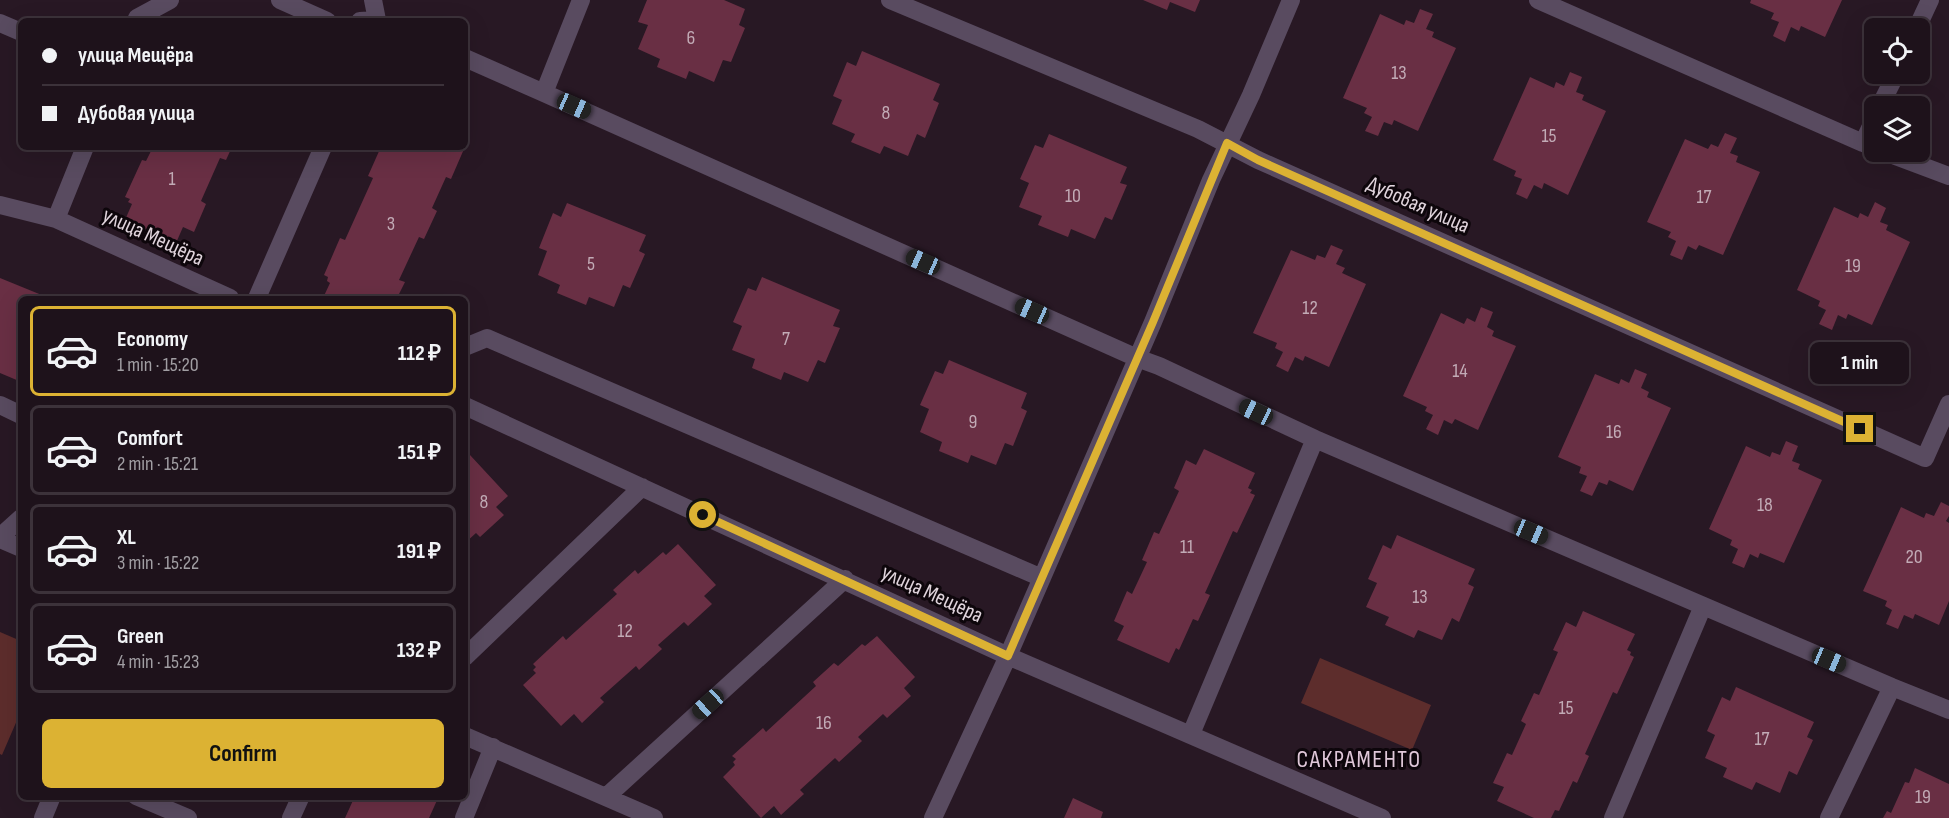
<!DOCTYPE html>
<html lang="en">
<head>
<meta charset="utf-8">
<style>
  body { margin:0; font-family:"Sofia Sans Condensed",sans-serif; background:#2b2028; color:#f1f3f6; height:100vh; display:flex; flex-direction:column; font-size:22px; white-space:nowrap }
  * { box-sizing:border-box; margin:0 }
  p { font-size:20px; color:#a19ea3 }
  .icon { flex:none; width:33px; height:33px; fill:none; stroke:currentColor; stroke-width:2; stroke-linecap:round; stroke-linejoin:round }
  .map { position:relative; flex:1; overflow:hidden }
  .drawer { position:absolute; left:18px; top:296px; width:450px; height:504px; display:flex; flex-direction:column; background:#1e121b; border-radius:9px; box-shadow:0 6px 24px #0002,0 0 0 2px #3c323a }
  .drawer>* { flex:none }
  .top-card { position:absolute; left:18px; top:18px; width:450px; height:132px; border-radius:9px; box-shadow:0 6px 24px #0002,0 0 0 2px #3c323a; display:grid; align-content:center; height:132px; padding:0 24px; background:#1e121b }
  .tools { position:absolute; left:1864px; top:18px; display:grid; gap:12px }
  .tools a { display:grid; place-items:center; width:66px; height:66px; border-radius:9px; background:#1e121b; box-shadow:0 6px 24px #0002,0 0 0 2px #3c323a; font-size:30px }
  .end { position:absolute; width:27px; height:27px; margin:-14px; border:8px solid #dcb233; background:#111; box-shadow:0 0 0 3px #111 }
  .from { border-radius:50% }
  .bubble { position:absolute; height:42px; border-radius:9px; background:#1e121b; box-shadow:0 6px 24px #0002,0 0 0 2px #3c323a; font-size:20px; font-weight:700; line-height:42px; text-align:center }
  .car { position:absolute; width:18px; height:36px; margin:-18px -9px; border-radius:8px; box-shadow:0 0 4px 2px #0007; background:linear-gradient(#222 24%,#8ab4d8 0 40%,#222 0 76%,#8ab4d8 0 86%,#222 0) }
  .top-card b { display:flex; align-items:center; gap:21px; height:57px; font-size:22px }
  .top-card b+b { border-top:2px solid #3c323a }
  .top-card i { width:15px; height:15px; background:#f1f3f6 }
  ul { padding:10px 0 0; list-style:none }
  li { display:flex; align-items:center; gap:18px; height:90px; margin:0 12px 9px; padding:0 12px; border:3px solid #3c323a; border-radius:9px }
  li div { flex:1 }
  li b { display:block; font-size:22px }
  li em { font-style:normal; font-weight:700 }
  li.selected { border-color:#dcb233 }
  li>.icon { width:54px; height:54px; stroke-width:1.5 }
  .cta { display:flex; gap:12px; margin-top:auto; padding:12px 24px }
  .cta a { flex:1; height:69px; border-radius:9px; background:#dcb233; color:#111; font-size:24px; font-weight:700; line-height:69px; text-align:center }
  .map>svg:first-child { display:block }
</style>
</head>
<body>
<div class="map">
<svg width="1949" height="818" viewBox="0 0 1949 818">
  <rect width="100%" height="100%" fill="#281824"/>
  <path fill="#5d2d2c" d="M0 632 21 641V711L2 755 0 754Z
    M1320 658 1431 705 1412 750 1301 703Z"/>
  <path fill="#692f44" d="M647 0H724L745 9 739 25 745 28 731 62 723 60 714 82 689 71 686 79 657 67 660 59 638 49 648 25 638 22Z
    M1143 0H1200L1195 12 1170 2 1167 10Z
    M1751 0H1842L1825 37 1801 26 1799 31 1791 27 1785 42 1773 36 1779 22 1771 19 1774 13 1750 3Z
    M1420 9 1433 14 1426 29 1434 32 1432 37 1456 48 1418 131 1394 120 1392 125 1384 122 1378 136 1365 131 1372 117 1364 113 1367 108 1343 98 1380 14 1404 25 1406 20 1414 23Z
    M862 51 940 84 933 100 939 103 925 138 917 134 908 156 884 146 880 154 851 142 855 134 832 124 842 100 833 96 847 62 856 66Z
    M1570 72 1582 77 1576 92 1584 95 1582 100 1606 111 1568 195 1544 183 1542 189 1534 185 1527 199 1516 194 1522 179 1514 176 1516 171 1493 160 1530 77 1554 88 1556 82 1564 86Z
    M1725 133 1737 138 1730 153 1738 156 1736 162 1760 172 1723 255 1699 245 1696 250 1688 246 1682 260 1670 255 1676 241 1668 237 1671 232 1647 222 1685 139 1708 149 1711 144 1718 147Z
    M1049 134 1127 167 1120 183 1127 185 1112 220 1105 217 1095 239 1071 229 1068 237 1038 225 1042 216 1019 207 1029 183 1020 179 1035 145 1043 148Z
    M153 147H232L226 160 220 158 201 201 206 204 194 232 183 227 176 243 125 220 132 204 128 202 130 199 125 197 142 160 146 161Z
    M387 147H458L464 149 451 179 446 177 432 208 437 211 424 239 419 237 399 280 405 282 397 298H323L330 283 327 281 328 277 324 275 340 238 345 240 373 178 368 176 380 149 385 151Z
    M1875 202 1886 208 1880 222 1888 225 1886 230 1910 242 1872 325 1848 314 1846 319 1838 315 1832 330 1819 324 1826 310 1818 306 1820 301 1797 290 1834 207 1858 218 1860 213 1868 217Z
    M567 203 646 235 639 251 645 254 630 288 623 285 614 307 589 297 586 305 557 293 560 285 538 275 547 251 539 248 553 213 561 217Z
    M1331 245 1343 250 1336 264 1345 268 1342 273 1366 284 1329 367 1305 356 1303 361 1295 357 1288 372 1276 366 1283 352 1275 348 1277 343 1253 333 1291 250 1315 260 1317 255 1325 258Z
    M762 277 840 310 833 326 840 328 825 363 818 360 808 382 784 372 781 380 752 368 755 359 732 350 742 326 733 322 748 288 756 291Z
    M0 278 49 298H21V375L19 381 0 373Z
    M1481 307 1493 312 1487 327 1494 331 1492 336 1516 346 1478 430 1455 419 1452 424 1444 420 1438 435 1426 429 1433 415 1425 411 1427 407 1403 396 1441 313 1464 324 1467 318 1475 322Z
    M949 360 1027 393 1021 408 1027 411 1013 446 1005 443 996 465 971 455 968 463 939 451 942 442 920 432 929 409 920 405 935 371 943 374Z
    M1635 369 1647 374 1641 388 1649 392 1647 397 1671 408 1633 491 1609 480 1607 485 1599 482 1592 496 1580 491 1587 476 1579 473 1581 467 1558 457 1595 374 1619 384 1621 379 1629 383Z
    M1786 441 1798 446 1792 461 1800 464 1798 469 1822 480 1784 563 1760 553 1758 558 1750 554 1744 568 1732 563 1738 549 1730 545 1732 540 1709 529 1746 446 1770 457 1772 452 1780 455Z
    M1204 449 1255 473 1248 488 1252 490 1250 493 1255 495 1237 533 1233 531 1205 593 1210 595 1198 621 1193 619 1179 650 1176 648 1169 663 1117 640 1124 626 1114 621 1127 591 1132 594 1147 562 1142 560 1154 532 1159 534 1179 491 1174 488 1186 460 1196 465Z
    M470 455 508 496 496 507 504 515 480 537 476 533 465 543V459Z
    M1941 502 1949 506V516L1946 521 1949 523V601L1939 625 1915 614 1913 619 1904 615 1898 629 1886 624 1892 610 1885 606 1887 601 1863 591 1901 507 1924 518 1926 513 1934 516Z
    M1397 535 1475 569 1468 584 1474 587 1459 622 1452 618 1442 640 1418 630 1414 638 1385 625 1389 617 1366 607 1377 583 1368 579 1383 545 1391 549Z
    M678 544 716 585 704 596 712 604 688 626 684 622 658 645 662 649 639 670 636 666 600 698 604 702 582 723 574 714 561 726 523 685 536 673 533 670 536 667 533 664 563 636 566 640 617 594 613 590 635 570 638 574 663 552 666 555Z
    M1583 611 1635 634 1627 650 1631 652 1630 655 1634 657 1617 694 1613 692 1585 754 1589 756 1577 783 1573 781 1559 811 1555 810 1551 818H1534L1497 801 1504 787 1493 783 1507 753 1512 755 1526 724 1521 721 1534 693 1539 695 1558 652 1553 650 1566 622 1576 627Z
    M877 636 915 677 904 688 911 696 887 718 883 714 858 737 862 741 839 762 835 758 800 790 804 794 781 815 774 806 761 818 723 777 735 765 733 762 736 759 732 756 763 728 766 732 816 686 813 682 834 663 838 666 862 644 865 646Z
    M1736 687 1814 722 1807 737 1813 740 1797 775 1789 771 1780 793 1756 782 1752 790 1723 777 1727 768 1705 758 1715 735 1707 731 1722 697 1730 701Z
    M1915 768 1949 784V818H1883L1887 811 1891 813 1905 782 1909 783Z
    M355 796 360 797 439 796 429 818H345Z
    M1073 798 1103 812 1101 818H1064Z"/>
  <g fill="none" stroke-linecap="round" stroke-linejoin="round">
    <path stroke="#594b60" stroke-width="18" d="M280 0 327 21
      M581 0 544 93 1137 358 1159 366 1315 439 1892 687 1949 710
      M890 0 1198 129 1258 160 1925 458 1949 404
      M1538 0 1863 143
      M136 21 137 18 170 0
      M360 21 377 20 373 0
      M0 23 21 32
      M1917 28 1930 0
      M465 58 544 93
      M1880 106 1896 74
      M1873 147 1863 143 1875 118
      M1885 152 1949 176
      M0 205 56 219 230 298
      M56 219 85 147
      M257 298 323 147
      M465 347 487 338 1042 578
      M0 405 21 415
      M465 406 1008 656 1382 818
      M0 537 21 518
      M0 539 21 548
      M465 657 642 487
      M1191 734 1315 439
      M465 736 654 818
      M136 796 188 818
      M606 797 845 579
      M43 818 52 796
      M291 818 301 796
      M464 818 493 747
      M933 818 1008 656 1153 322 1211 180 1251 95 1291 0
      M1613 818 1703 606
      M1829 818 1892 687"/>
  </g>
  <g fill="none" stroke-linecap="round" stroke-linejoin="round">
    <path stroke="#dcb233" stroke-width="8" d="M703 515 1008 656 1153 322 1227 143 1258 160 1860 429"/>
  </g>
  <g text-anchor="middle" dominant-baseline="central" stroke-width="6" stroke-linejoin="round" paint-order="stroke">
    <g font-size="20" fill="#c2abb6">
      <text x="691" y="38">6</text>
      <text x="1399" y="73">13</text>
      <text x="886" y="113">8</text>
      <text x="1549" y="136">15</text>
      <text x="172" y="179">1</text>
      <text x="1073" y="196">10</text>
      <text x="1704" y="197">17</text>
      <text x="391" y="224">3</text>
      <text x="591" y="264">5</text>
      <text x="1853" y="266">19</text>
      <text x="1310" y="308">12</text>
      <text x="786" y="339">7</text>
      <text x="1460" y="371">14</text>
      <text x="973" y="422">9</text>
      <text x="1614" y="432">16</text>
      <text x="484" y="502">8</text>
      <text x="1765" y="505">18</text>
      <text x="1187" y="547">11</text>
      <text x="1914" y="557">20</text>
      <text x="1420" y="597">13</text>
      <text x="625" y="631">12</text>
      <text x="1566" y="708">15</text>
      <text x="824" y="723">16</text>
      <text x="1762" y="739">17</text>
      <text x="1923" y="797">19</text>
    </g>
    <g font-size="22" fill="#e0d4dc" stroke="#0d060b">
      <text transform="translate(1418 205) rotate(24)">Дубовая улица</text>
      <text transform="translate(153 237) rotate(25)">улица Мещёра</text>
      <text transform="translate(932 594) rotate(25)">улица Мещёра</text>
    </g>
    <g font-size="24" letter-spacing="1.5" fill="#e0c8d9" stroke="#0d060b">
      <text x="1359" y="759">САКРАМЕНТО</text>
    </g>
  </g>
</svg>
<div class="tools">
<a><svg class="icon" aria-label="locate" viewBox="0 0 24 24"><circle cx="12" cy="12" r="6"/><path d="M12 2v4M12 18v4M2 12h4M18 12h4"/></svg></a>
<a><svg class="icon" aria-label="layers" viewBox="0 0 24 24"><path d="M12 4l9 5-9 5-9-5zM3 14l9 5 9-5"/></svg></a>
</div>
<i class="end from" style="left:703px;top:515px"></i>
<i class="end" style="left:1860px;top:429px"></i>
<div class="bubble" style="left:1810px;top:342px;width:99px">1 min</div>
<i class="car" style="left:574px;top:106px;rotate:114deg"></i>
<i class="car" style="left:923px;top:262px;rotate:294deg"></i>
<i class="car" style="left:1032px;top:311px;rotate:294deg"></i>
<i class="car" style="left:1256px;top:412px;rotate:295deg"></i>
<i class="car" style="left:1531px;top:532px;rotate:113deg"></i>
<i class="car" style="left:1829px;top:660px;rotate:113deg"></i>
<i class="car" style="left:708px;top:704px;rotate:228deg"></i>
<div class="top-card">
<b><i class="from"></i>улица Мещёра</b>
<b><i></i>Дубовая улица</b>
</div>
<section class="drawer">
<ul>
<li class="selected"><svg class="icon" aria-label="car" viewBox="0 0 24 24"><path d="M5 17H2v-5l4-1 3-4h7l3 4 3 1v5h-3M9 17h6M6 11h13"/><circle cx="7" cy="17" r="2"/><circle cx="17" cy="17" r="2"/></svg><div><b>Economy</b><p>1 min · 15:20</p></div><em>112 ₽</em></li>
<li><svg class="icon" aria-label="car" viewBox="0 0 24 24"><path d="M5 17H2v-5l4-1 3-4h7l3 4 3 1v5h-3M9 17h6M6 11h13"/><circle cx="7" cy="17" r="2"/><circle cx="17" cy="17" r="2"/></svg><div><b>Comfort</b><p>2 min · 15:21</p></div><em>151 ₽</em></li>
<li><svg class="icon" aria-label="car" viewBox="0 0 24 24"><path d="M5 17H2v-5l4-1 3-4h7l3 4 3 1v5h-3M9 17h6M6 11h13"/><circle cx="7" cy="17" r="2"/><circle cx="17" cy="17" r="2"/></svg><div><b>XL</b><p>3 min · 15:22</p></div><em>191 ₽</em></li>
<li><svg class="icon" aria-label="car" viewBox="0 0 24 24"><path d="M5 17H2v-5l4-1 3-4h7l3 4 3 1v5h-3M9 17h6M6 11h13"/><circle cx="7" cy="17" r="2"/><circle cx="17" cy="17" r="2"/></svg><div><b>Green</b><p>4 min · 15:23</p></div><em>132 ₽</em></li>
</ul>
<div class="cta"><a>Confirm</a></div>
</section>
</div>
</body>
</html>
